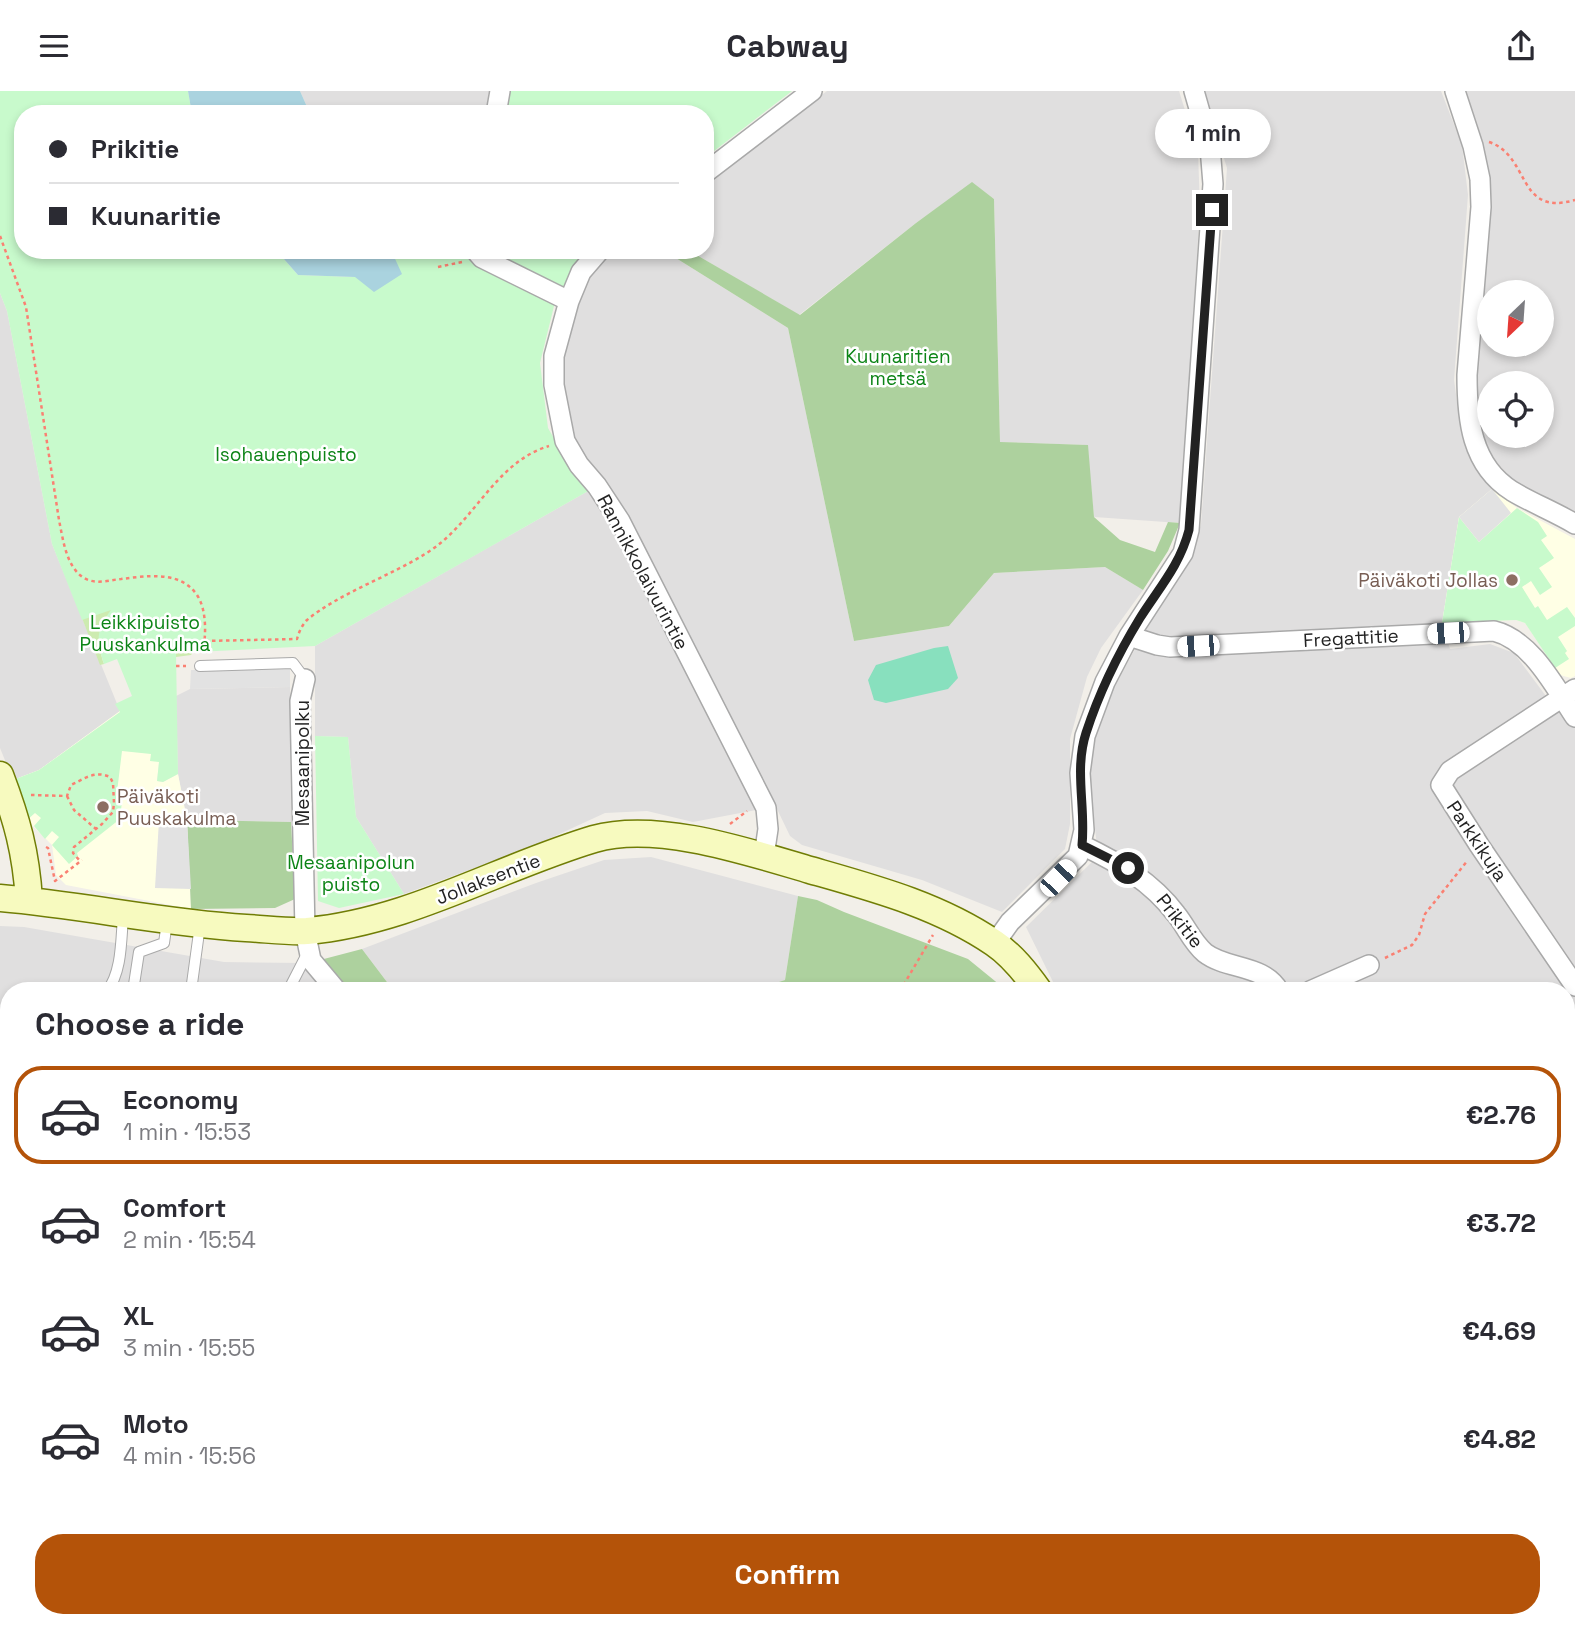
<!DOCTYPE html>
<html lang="en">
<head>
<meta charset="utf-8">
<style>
  body { margin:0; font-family:"Space Grotesk",sans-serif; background:#f2f2f3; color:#2b2b33; height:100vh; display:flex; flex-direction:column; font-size:26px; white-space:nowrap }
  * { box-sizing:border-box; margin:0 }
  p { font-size:23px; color:#7c7c81 }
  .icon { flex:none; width:38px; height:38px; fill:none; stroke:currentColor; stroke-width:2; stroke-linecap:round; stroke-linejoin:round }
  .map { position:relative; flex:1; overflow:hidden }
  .panel { position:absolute; left:0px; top:891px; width:1575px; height:646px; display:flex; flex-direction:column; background:#fff; border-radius:28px 28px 0 0; box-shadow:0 4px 10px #0003 }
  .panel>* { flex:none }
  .hud { position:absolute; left:14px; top:14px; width:700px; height:154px; border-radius:28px; box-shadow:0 4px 10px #0003; display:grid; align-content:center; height:154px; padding:0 35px; background:#fff }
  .needle { width:46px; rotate:205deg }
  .fabs { position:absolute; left:1477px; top:189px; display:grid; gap:14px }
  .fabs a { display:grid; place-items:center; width:77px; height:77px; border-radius:50%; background:#fff; box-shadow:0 4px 10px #0003; font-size:35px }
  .end { position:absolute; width:32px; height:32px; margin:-16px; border:9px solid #222; background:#fff; box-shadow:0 0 0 4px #fff }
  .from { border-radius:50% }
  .bubble { position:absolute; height:49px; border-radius:24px; background:#fff; box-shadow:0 4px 10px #0003; font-size:23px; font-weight:700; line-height:49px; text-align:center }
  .car { position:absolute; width:21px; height:42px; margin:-21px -10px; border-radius:9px; box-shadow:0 0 5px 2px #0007; background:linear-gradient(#fff 24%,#345 0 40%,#fff 0 76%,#345 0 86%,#fff 0) }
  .hud b { display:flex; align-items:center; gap:24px; height:66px; font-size:26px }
  .hud b+b { border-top:2px solid #e1e1e2 }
  .hud i { width:18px; height:18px; background:#2b2b33 }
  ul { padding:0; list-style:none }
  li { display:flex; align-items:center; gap:21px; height:98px; margin:0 14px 10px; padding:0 21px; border:4px solid transparent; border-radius:28px }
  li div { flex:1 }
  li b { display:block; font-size:26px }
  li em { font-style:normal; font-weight:700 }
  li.on { border-color:#b45309 }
  li>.icon { width:63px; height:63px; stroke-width:1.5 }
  h2 { padding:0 35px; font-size:32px; line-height:84px }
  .cta { display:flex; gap:14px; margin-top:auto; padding:14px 35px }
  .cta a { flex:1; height:80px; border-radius:28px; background:#b45309; color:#fff; font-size:28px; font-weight:700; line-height:80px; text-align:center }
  header { display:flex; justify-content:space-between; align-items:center; height:91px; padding:0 35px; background:#fff; font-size:32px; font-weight:700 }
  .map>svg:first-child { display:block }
</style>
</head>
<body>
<header><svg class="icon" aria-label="menu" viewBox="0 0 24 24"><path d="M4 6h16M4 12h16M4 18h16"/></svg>Cabway<svg class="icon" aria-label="share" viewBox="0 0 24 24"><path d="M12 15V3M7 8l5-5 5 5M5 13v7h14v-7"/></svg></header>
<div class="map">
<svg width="1575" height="1535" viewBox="0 0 1575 1535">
  <rect width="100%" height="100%" fill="#f2efe9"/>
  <path fill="#e0dfdf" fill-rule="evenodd" d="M300 0H489L486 23H314L308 18Z
    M827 0H1179L1198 61 1200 117 1180 432 1094 426 1087 354 1000 351 994 108 972 92 916 132 799 224 688 159H705V92Z
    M1203 0H1441L1462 54 1468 104 1454 289 1461 340 1471 369 1492 398 1459 426 1442 532 1450 558 1490 553 1514 562 1557 620 1575 608V1310L1566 1306V900L1057 899 1026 836 1098 765 1089 682 1096 645 1115 594 1149 533 1191 468 1201 433 1227 77Z
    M1464 0H1575V423L1514 390 1492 366 1481 345 1475 301 1490 88 1485 60ZM1489 201H1542V254H1489ZM1489 292H1542V345H1489Z
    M615 159H663L788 237 854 550 949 535 994 482 1105 476 1143 499 1101 557 1087 586 1070 648V733L1065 758 1002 821 922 789 802 754 790 745 751 664 604 389 582 369 566 327 562 265 587 188Z
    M0 202 7 220 52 453 120 620 39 679 13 689 0 657Z
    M597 395 766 717 693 731 647 720 605 722 529 757 404 803 356 726 348 646 315 645V555Z
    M290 596 291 731 187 729 178 683 176 605 190 598Z
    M651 766 798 805 785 889 754 899H393L362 858 536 792 604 769Z
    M0 835 24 836 224 871 304 872 329 899 9 900V1022L0 1020Z"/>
  <path fill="#ffffe5" d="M1492 398 1517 417 1575 448V585L1571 587 1560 584 1525 532 1516 529 1442 532 1459 426Z
    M120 620 151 663 159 671 157 690 163 691 178 683 187 729 191 818 66 794 56 784 52 754 27 729 13 689 39 679Z"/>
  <path fill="#cdebb0" d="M59 467 198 555 191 564 176 566V562L109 523C97 542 97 552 104 573L100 574Z"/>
  <path fill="#add19e" d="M972 91 994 108 1000 351 1088 354 1094 426 1120 449 1155 461 1168 431 1180 432 1168 460 1143 499 1105 476 994 482 949 535 854 550 788 237 663 159H688L800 224 916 132Z
    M187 729 291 731 295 808 275 817 191 818Z
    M798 805 817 809 844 821 968 868 1006 899H754L785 889Z
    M362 858 393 899H347L320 869Z
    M1575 1003V1109L1566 1091V1009Z
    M0 1020 9 1022V1498L0 1497Z
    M125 1528H400L365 1535H150Z"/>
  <path fill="#c8facc" d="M0 0H188L192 23H23V159H276L298 184 355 186 391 159H469L468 168 555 211 540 272 548 337 567 370 590 399 315 555 176 562 178 683 163 691 157 690 159 671 150 670 151 663 122 660 116 709 122 710 120 728 77 762 78 765 69 773 52 754 59 746 52 740 45 748 34 735 41 727 35 722 27 729 13 689 39 679 120 621 115 613 132 605 117 568 104 573C96 549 96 540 111 519L82 529 52 453 7 220 0 202Z
    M507 0H792L705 67V23H502Z
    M483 159H592L564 202Z
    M1517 417 1538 431 1547 445 1541 449 1554 467 1539 477 1552 496 1540 504 1531 490 1522 496 1535 517 1538 515 1547 529 1567 516 1575 527V535L1558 546 1567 560 1565 562 1569 568 1555 577 1525 532 1516 529 1442 532 1459 426 1479 451Z
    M315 645 348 646 356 726 404 803 339 817 318 810Z"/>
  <path fill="#88e0be" d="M948 555 958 587 948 598 886 612 874 609 868 589 876 574 934 557Z"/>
  <path fill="#e2e2e2" d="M1492 398 1511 422 1479 451 1459 426Z
    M290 578V596L190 598 191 579Z
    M159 729H187L191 798 155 797Z"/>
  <path fill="#aad3df" d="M188 0H300L308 18 314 23H192Z
    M276 159H391L402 183 374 201 355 186 298 184Z
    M1566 1412 1575 1414V1535H365L400 1528H1566Z
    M0 1497 9 1498V1528H125L150 1535H0Z"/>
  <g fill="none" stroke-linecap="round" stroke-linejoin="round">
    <defs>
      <path id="lane" d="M200 575 293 572 305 588
        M107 900C122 881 121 849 123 826
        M133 900 139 861 164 852 167 831
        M191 900 200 834
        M288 900 307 863"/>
      <path id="street" d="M1455 0 1473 55 1480 88 1481 116 1467 284C1467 328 1471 374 1512 400 1532 412 1555 421 1575 433
        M496 23 500 0
        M705 82 812 0
        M475 159 482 167 569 210
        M600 159 581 181 569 210 554 265V294L565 350 579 374 597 395 620 430 766 717 768 738 764 765
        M1129 545 1157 554 1170 556 1494 540C1531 549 1555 596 1575 626
        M305 588 300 610 305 840 311 869 337 900
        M1575 598 1450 680 1441 694 1479 754 1575 895
        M1082 754C1119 772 1151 790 1176 823 1186 835 1192 851 1205 862 1227 879 1264 873 1279 900
        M995 852 1010 831 1078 765 1084 739 1080 682 1085 645 1105 591 1129 545 1183 462 1189 439 1213 93 1210 56 1194 0
        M1310 900 1369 874"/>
      <path id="secondary" d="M0 684C17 729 26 761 29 809
        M0 807C83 814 163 832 246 837 266 838 287 841 307 840 409 831 497 777 594 748 657 730 749 761 810 779 873 797 938 814 994 852 1012 864 1026 882 1039 900
        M1566 1328 1575 1331"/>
    </defs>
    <use href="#lane" stroke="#a9a9a9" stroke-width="12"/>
    <use href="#street" stroke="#a9a9a9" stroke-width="22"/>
    <use href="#secondary" stroke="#707d05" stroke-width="29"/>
    <path stroke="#fa8072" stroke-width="2.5" stroke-dasharray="3.5 3.5" stroke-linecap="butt" d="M1489 51C1531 65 1516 126 1575 109
      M0 145 26 216 59 429C63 448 66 476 84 487 96 494 109 489 121 488 147 485 180 479 197 504 207 519 206 544 203 561
      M438 176 462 171
      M205 550 297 548C299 541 302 534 307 529 338 503 390 485 425 463 474 434 493 372 549 355
      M176 575H186
      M31 704 67 705 71 694C84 688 95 679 110 686L113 692 114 712 113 721 102 733 74 756 73 762 80 770
      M67 705 74 719 96 738
      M730 733 747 720
      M46 756 48 757 55 790 82 769
      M1385 867 1412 854 1419 844 1425 823 1468 769
      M900 900 933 844
      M0 1170 9 1187
      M0 1460 9 1461"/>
    <use href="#lane" stroke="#fff" stroke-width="10"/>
    <use href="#street" stroke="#fff" stroke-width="19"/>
    <use href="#secondary" stroke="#f7fabf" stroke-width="26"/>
  </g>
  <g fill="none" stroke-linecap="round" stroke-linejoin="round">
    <path stroke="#222" stroke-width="9" d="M1128 777 1082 754C1086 717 1074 679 1086 642 1099 602 1118 563 1140 527 1159 497 1180 474 1189 439L1212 119"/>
  </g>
  <g fill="#8d6e63" stroke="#fff" stroke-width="2.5">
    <circle cx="1512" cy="489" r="7"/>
    <circle cx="103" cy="716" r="7"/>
  </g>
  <g text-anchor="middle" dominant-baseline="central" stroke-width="5" stroke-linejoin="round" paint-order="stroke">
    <g font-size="19" fill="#0c8416" stroke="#fff">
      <text x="898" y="265">Kuunaritien<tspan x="898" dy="22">metsä</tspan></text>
      <text x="286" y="363">Isohauenpuisto</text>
      <text x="145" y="531">Leikkipuisto<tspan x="145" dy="22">Puuskankulma</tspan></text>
      <text x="351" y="771">Mesaanipolun<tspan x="351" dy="22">puisto</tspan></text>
    </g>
    <g font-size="19" fill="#222" stroke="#fff">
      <text transform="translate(643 481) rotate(62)">Rannikkolaivurintie</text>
      <text transform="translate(1351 547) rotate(-3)">Fregattitie</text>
      <text transform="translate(302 672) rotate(-90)">Mesaanipolku</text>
      <text transform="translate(1477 750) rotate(56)">Parkkikuja</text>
      <text transform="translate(488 788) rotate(-21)">Jollaksentie</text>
      <text transform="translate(1180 830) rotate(52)">Prikitie</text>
    </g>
    <g font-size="19" fill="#785e54" stroke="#fff" text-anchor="end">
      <text x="1498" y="489">Päiväkoti Jollas</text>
      <text x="117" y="705" text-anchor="start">Päiväkoti<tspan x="117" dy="22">Puuskakulma</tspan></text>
    </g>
  </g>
</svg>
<div class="fabs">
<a><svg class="needle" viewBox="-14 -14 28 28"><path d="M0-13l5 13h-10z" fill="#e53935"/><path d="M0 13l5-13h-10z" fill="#7c7c81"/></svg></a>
<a><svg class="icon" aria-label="locate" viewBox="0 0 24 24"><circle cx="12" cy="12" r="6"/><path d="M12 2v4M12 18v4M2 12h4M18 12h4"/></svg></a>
</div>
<i class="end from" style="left:1128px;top:777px"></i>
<i class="end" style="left:1212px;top:119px"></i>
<div class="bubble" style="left:1155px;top:18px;width:116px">1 min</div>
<i class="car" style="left:1448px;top:542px;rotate:267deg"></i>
<i class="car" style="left:1198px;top:555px;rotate:267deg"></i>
<i class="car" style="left:1058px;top:787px;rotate:44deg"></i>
<div class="hud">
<b><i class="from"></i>Prikitie</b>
<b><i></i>Kuunaritie</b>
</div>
<section class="panel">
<h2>Choose a ride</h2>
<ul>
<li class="on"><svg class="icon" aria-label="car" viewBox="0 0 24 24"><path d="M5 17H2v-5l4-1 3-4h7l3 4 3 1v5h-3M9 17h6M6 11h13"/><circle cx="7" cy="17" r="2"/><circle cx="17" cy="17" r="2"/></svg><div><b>Economy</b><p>1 min · 15:53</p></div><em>€2.76</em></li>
<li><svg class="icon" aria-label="car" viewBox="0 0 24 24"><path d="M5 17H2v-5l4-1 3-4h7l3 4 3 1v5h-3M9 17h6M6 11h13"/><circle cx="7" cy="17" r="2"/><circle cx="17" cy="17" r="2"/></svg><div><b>Comfort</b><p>2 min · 15:54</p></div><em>€3.72</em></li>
<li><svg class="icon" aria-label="car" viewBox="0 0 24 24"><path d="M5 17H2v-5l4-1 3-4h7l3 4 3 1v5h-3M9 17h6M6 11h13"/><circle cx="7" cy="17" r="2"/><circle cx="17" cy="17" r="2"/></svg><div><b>XL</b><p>3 min · 15:55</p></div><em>€4.69</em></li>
<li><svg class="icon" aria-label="car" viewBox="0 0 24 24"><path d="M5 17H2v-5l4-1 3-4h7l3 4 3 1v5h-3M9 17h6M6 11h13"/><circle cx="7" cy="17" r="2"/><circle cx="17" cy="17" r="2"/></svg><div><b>Moto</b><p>4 min · 15:56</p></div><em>€4.82</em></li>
</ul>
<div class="cta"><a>Confirm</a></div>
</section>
</div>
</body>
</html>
